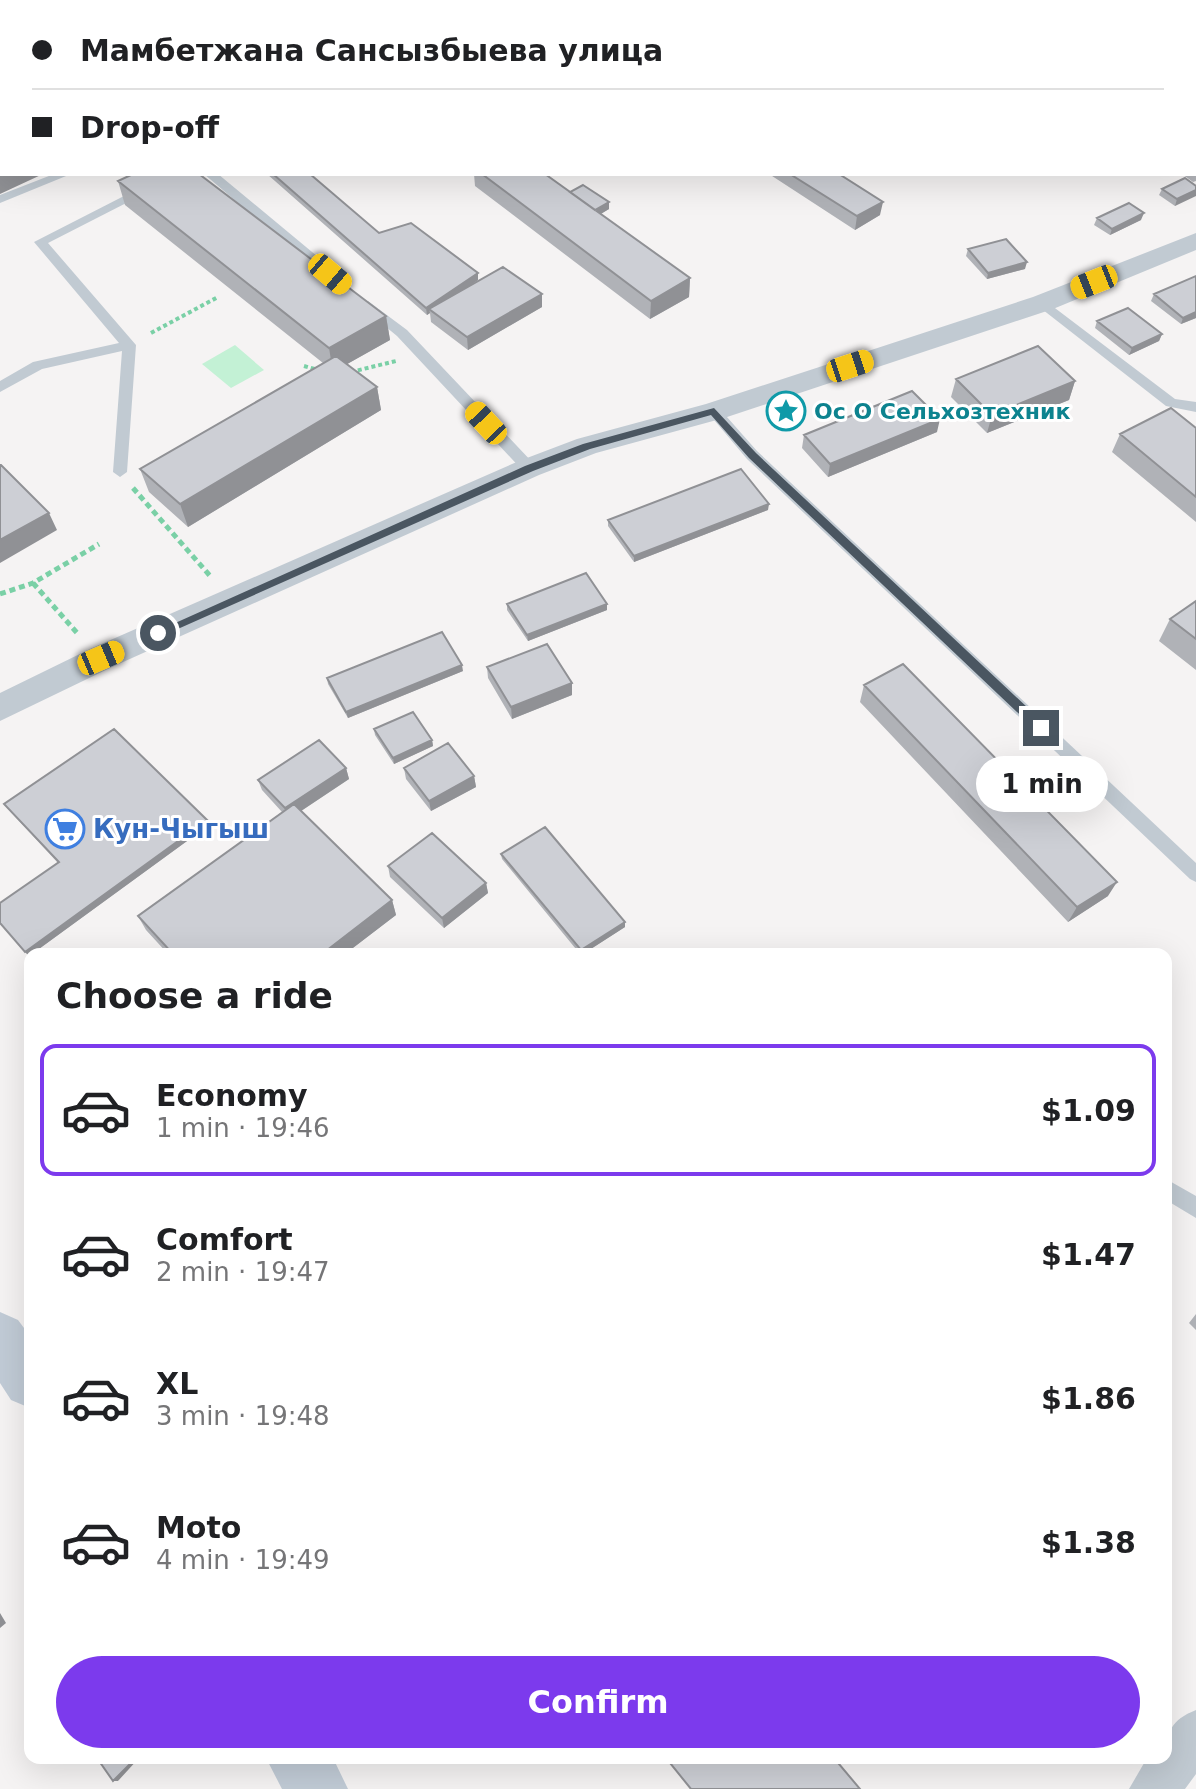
<!DOCTYPE html>
<html lang="en">
<head>
<meta charset="utf-8">
<style>
  body { margin:0; font-family:"DejaVu Sans",sans-serif; background:#f6f6f6; color:#202124; height:100vh; display:flex; flex-direction:column; font-size:30px; white-space:nowrap }
  * { box-sizing:border-box; margin:0 }
  p { font-size:26px; color:#757577 }
  .icon { flex:none; width:44px; height:44px; fill:none; stroke:currentColor; stroke-width:2; stroke-linecap:round; stroke-linejoin:round }
  .map { position:relative; flex:1; overflow:hidden }
  .side { position:absolute; left:24px; top:948px; width:1148px; height:816px; display:flex; flex-direction:column; background:#fff; border-radius:16px; box-shadow:0 8px 32px #0002 }
  .side>* { flex:none }
  .guide { position:absolute; left:0px; top:0px; width:1196px; height:176px; box-shadow:0 8px 32px #0002; display:grid; align-content:center; height:176px; padding:0 32px; background:#fff }
  .end { position:absolute; width:36px; height:36px; margin:-18px; border:10px solid #4a5661; background:#fff; box-shadow:0 0 0 4px #fff }
  .from { border-radius:50% }
  .bubble { position:absolute; height:56px; border-radius:28px; background:#fff; box-shadow:0 8px 32px #0002; font-size:26px; font-weight:800; line-height:56px; text-align:center }
  .car { position:absolute; width:24px; height:48px; margin:-24px -12px; border-radius:10px; box-shadow:0 0 6px 2px #0007; background:linear-gradient(#f5c518 24%,#345 0 40%,#f5c518 0 76%,#345 0 86%,#f5c518 0) }
  .guide b { display:flex; align-items:center; gap:28px; height:76px; font-size:30px }
  .guide b+b { border-top:2px solid #e0e0e0 }
  .guide i { width:20px; height:20px; background:#202124 }
  ul { padding:0; list-style:none }
  li { display:flex; align-items:center; gap:24px; height:132px; margin:0 16px 12px; padding:0 16px; border:4px solid transparent; border-radius:16px }
  li div { flex:1 }
  li b { display:block; font-size:30px }
  li em { font-style:normal; font-weight:800 }
  li.selected { border-color:#7c3aed }
  li>.icon { width:72px; height:72px; stroke-width:1.5 }
  h2 { padding:0 32px; font-size:36px; line-height:96px }
  .primary-button { display:flex; gap:16px; margin-top:auto; padding:16px 32px }
  .primary-button a { flex:1; height:92px; border-radius:48px; background:#7c3aed; color:#fff; font-size:32px; font-weight:800; line-height:92px; text-align:center }
  .map>svg:first-child { display:block }
</style>
</head>
<body>
<div class="map">
<svg width="1196" height="1789" viewBox="0 0 1196 1789">
  <rect width="100%" height="100%" fill="#f5f3f3"/>
  <path fill="#c3f1d5" d="M235 345 264 370 231 388 202 364Z"/>
  <g fill="none" stroke-linecap="round" stroke-linejoin="round">
    <path stroke="#7ad0a6" stroke-width="4" stroke-dasharray="4 3" stroke-linecap="butt" d="M151 333 218 297
      M304 366 318 370
      M351 372 396 361"/>
    <path stroke="#7ad0a6" stroke-width="5" stroke-dasharray="6 4" stroke-linecap="butt" d="M133 488 211 577
      M33 583 78 634
      M0 594 33 583 99 544"/>
    <path fill="#c1cad2" fill-rule="evenodd" d="M172 0H184V2H172Z
      M409 0H422L407 2Z
      M616 0H629L631 2H618Z
      M1194 64H1196V72H1194Z
      M0 114H2V122H0Z
      M54 174H71L0 203V195Z
      M167 174H183L48 243 136 345 127 472 120 477 113 472 122 351 42 369 0 392V381L33 362 119 343 34 242Z
      M204 174H218L347 281V287H337Z
      M1043 299 1175 399 1196 402V412L1166 406 1038 306 1036 303Z
      M368 301 407 330 534 464V472H524L397 336 363 308 361 305Z
      M714 406 719 408 757 451 1196 863V882L1190 879 747 459 709 414V408Z
      M1166 1179 1196 1196V1218L1166 1200Z"/>
    <path fill="#c1cad2" fill-rule="evenodd" d="M1196 233V250L1053 309 724 418 596 453 539 475 112 667 0 721V693L90 649 519 461 577 439 706 404 1033 297Z
      M1196 1710V1774L1185 1789H1129L1147 1758H1166C1166 1732 1171 1720 1196 1710Z"/>
    <path fill="#c1cbd6" fill-rule="evenodd" d="M0 1312 18 1320 30 1336V1408L11 1400 0 1383Z
      M266 1758H333L348 1789H282Z"/>
  </g>
  <path fill="#b0b2b7" d="M25 0H102V2H28Z
    M1121 0H1196V18L1194 19V2H1125Z
    M1194 97 1196 99V181L1193 182 1182 174H1194Z
    M267 174H310L379 233 478 280 469 286 542 294V307L468 350 431 322 430 313 427 315Z
    M474 174H545L570 192 609 209 600 214 690 278 689 297 650 319 475 186Z
    M769 174H839L880 215 855 230Z
    M118 181 386 316 390 340 347 364 377 387 381 410 188 527 149 492 140 469 323 363 125 205Z
    M1196 186 1175 206 1159 195 1162 189Z
    M1097 218 1141 220 1110 235 1094 225Z
    M968 249 1025 269 987 279 966 256Z
    M1154 294 1196 318 1181 324 1151 301Z
    M1097 321 1162 334 1159 341 1129 355 1095 328Z
    M956 379 1075 381 1069 400 987 433 951 397Z
    M1196 428V522L1112 452 1120 434Z
    M937 432 828 477 802 448 804 435Z
    M768 510 634 562 608 526V520Z
    M1196 601V670L1159 641 1170 619Z
    M507 604 607 610 528 641 507 610Z
    M487 667 572 695 512 719 488 678Z
    M463 671 348 718 328 684 327 678Z
    M864 685 1108 896 1068 922 860 702Z
    M374 729 432 740 433 746 394 764 375 735Z
    M346 768 349 779 301 811 392 900 396 915 345 954H168L146 930 138 916 282 812 262 790 258 780Z
    M404 768 474 776 476 787 431 811 406 779Z
    M4 804 209 825 32 954H30L29 956 0 924 58 863 8 809Z
    M501 854 625 927 583 954H580L502 859Z
    M388 866 486 883 488 893 444 928 390 877Z
    M1196 1314V1330L1189 1323Z"/>
  <path fill="#909195" d="M87 0H102V2H83Z
    M306 0H362L358 2H302Z
    M1021 0H1048L1044 2H1017Z
    M1196 3V18L1194 19V4Z
    M2 67V95L0 96V68Z
    M0 165H2V174H43L0 194Z
    M1196 190V196L1175 206 1177 199Z
    M609 202V209L596 217 595 210Z
    M883 202 880 215 855 230 857 216Z
    M1144 213 1141 220 1110 235 1112 229Z
    M1027 262 1025 269 987 279 988 273Z
    M478 273V280L433 311 429 309 430 313 427 315 426 308Z
    M690 278 689 297 650 319 651 301Z
    M542 294V307L468 350 467 337Z
    M1196 312V318L1181 324 1183 318Z
    M386 316 390 340 333 372 329 348Z
    M1162 334 1159 341 1129 355 1132 348Z
    M1075 381 1069 400 987 433 992 415Z
    M377 387 381 410 188 527 180 504Z
    M940 419 937 432 828 477 830 464Z
    M769 504 768 510 634 562V556Z
    M49 513 57 530 0 563V540Z
    M607 604V610L528 641 527 635Z
    M462 665 463 671 348 718 346 712Z
    M572 683V695L512 719 511 707Z
    M432 740 433 746 394 764 393 758Z
    M346 768 349 779 289 819 285 808Z
    M474 776 476 787 431 811 429 801Z
    M207 820 209 825 32 954H30L29 956 25 952Z
    M1117 882 1108 896 1068 922 1077 907Z
    M486 883 488 893 444 928 442 918Z
    M392 900 396 915 345 954H322Z
    M625 922V927L583 954H581V950Z
    M0 1613 6 1623 0 1628Z
    M136 1758H139L118 1781H113Z"/>
  <path fill="#cdcfd5" stroke="#909195" stroke-width="2" d="M51 0H87L83 2H54Z
    M247 0H306L302 2H242Z
    M557 0H610L613 2H553Z
    M964 0H1021L1017 2H961Z
    M1168 0H1196V3L1194 4V2H1172Z
    M2 42V67L0 68V43Z
    M1194 97 1196 99V160L1194 159Z
    M2 136V165H0V137Z
    M133 174H199L386 316 329 348 118 181Z
    M273 174H310L379 233 411 223 478 273 426 308Z
    M482 174H545L690 278 651 301Z
    M790 174H839L883 202 857 216Z
    M1185 178 1196 186V190L1177 199 1162 189Z
    M583 185 609 202 595 210 570 192Z
    M1129 203 1144 213 1112 229 1097 218Z
    M1006 239 1027 262 988 273 968 249Z
    M503 267 542 294 467 337 429 309Z
    M1196 276V312L1183 318 1154 294Z
    M1128 308 1162 334 1132 348 1097 321Z
    M1038 346 1075 381 992 415 956 379Z
    M336 356 377 387 180 504 140 469Z
    M912 391 940 419 830 464 804 435Z
    M1171 408 1196 428V497L1120 434Z
    M0 465H1L49 513 0 540Z
    M741 469 769 504 634 556 608 520Z
    M586 573 607 604 527 635 507 604Z
    M1196 601V639L1170 619Z
    M442 632 462 665 346 712 327 678Z
    M547 644 572 683 511 707 487 667Z
    M903 664 1117 882 1077 907 864 685Z
    M413 712 432 740 393 758 374 729Z
    M114 729 207 820 25 952 0 923V903L59 862 4 804Z
    M319 740 346 768 285 808 258 780Z
    M448 743 474 776 429 801 404 768Z
    M294 804 392 900 322 954H173L138 916Z
    M545 827 625 922 581 950 501 854Z
    M432 833 486 883 442 918 388 866Z
    M97 1758H136L113 1781Z
    M666 1758H834L860 1789H691Z"/>
  <path fill="#4a5661" d="M714 408 756 453 1045 724V731H1037L749 458 711 415 590 449 533 471 162 636H154L153 633 525 466 583 444Z"/>
  <defs>
    <symbol id="sight-ring" viewBox="-11 -11 22 22"><circle r="9.5" fill="#fff" stroke="#0f9aa8" stroke-width="1.5"/><path d="M0-6L1.8-2.2L6-1.7L2.9 1.2L3.7 5.4L0 3.3L-3.7 5.4L-2.9 1.2L-6-1.7L-1.8-2.2Z" fill="#0f9aa8"/></symbol>
    <symbol id="supermarket-ring" viewBox="-11 -11 22 22"><circle r="9.5" fill="#fff" stroke="#3f7fe0" stroke-width="1.5"/><path d="M-6-5.5h2.5l.6 2H6L4.5 2H-2.5L-4.4-4H-6ZM-1.5 3.2a1.3 1.3 0 1 0 .1 0ZM3 3.2a1.3 1.3 0 1 0 .1 0Z" fill="#3f7fe0"/></symbol>
  </defs>
  <g fill-rule="evenodd">
    <use href="#sight-ring" x="764" y="389" width="44" height="44"/>
    <use href="#supermarket-ring" x="43" y="807" width="44" height="44"/>
  </g>
  <g text-anchor="middle" dominant-baseline="central" stroke-width="6" stroke-linejoin="round" paint-order="stroke">
    <g font-size="22" font-weight="bold" fill="#0d838f" stroke="#fff" text-anchor="start">
      <text x="814" y="411">Ос О Сельхозтехник</text>
    </g>
    <g font-size="26" font-weight="bold" fill="#366cbe" stroke="#fff" text-anchor="start">
      <text x="93" y="829">Кун-Чыгыш</text>
    </g>
  </g>
</svg>
<i class="end from" style="left:158px;top:633px"></i>
<i class="end" style="left:1041px;top:728px"></i>
<div class="bubble" style="left:976px;top:756px;width:132px">1 min</div>
<i class="car" style="left:330px;top:274px;rotate:130deg"></i>
<i class="car" style="left:1094px;top:282px;rotate:248deg"></i>
<i class="car" style="left:850px;top:366px;rotate:72deg"></i>
<i class="car" style="left:486px;top:423px;rotate:317deg"></i>
<i class="car" style="left:101px;top:658px;rotate:67deg"></i>
<div class="guide">
<b><i class="from"></i>Мамбетжана Сансызбыева улица</b>
<b><i></i>Drop-off</b>
</div>
<section class="side">
<h2>Choose a ride</h2>
<ul>
<li class="selected"><svg class="icon" aria-label="car" viewBox="0 0 24 24"><path d="M5 17H2v-5l4-1 3-4h7l3 4 3 1v5h-3M9 17h6M6 11h13"/><circle cx="7" cy="17" r="2"/><circle cx="17" cy="17" r="2"/></svg><div><b>Economy</b><p>1 min · 19:46</p></div><em>$1.09</em></li>
<li><svg class="icon" aria-label="car" viewBox="0 0 24 24"><path d="M5 17H2v-5l4-1 3-4h7l3 4 3 1v5h-3M9 17h6M6 11h13"/><circle cx="7" cy="17" r="2"/><circle cx="17" cy="17" r="2"/></svg><div><b>Comfort</b><p>2 min · 19:47</p></div><em>$1.47</em></li>
<li><svg class="icon" aria-label="car" viewBox="0 0 24 24"><path d="M5 17H2v-5l4-1 3-4h7l3 4 3 1v5h-3M9 17h6M6 11h13"/><circle cx="7" cy="17" r="2"/><circle cx="17" cy="17" r="2"/></svg><div><b>XL</b><p>3 min · 19:48</p></div><em>$1.86</em></li>
<li><svg class="icon" aria-label="car" viewBox="0 0 24 24"><path d="M5 17H2v-5l4-1 3-4h7l3 4 3 1v5h-3M9 17h6M6 11h13"/><circle cx="7" cy="17" r="2"/><circle cx="17" cy="17" r="2"/></svg><div><b>Moto</b><p>4 min · 19:49</p></div><em>$1.38</em></li>
</ul>
<div class="primary-button"><a>Confirm</a></div>
</section>
</div>
</body>
</html>
